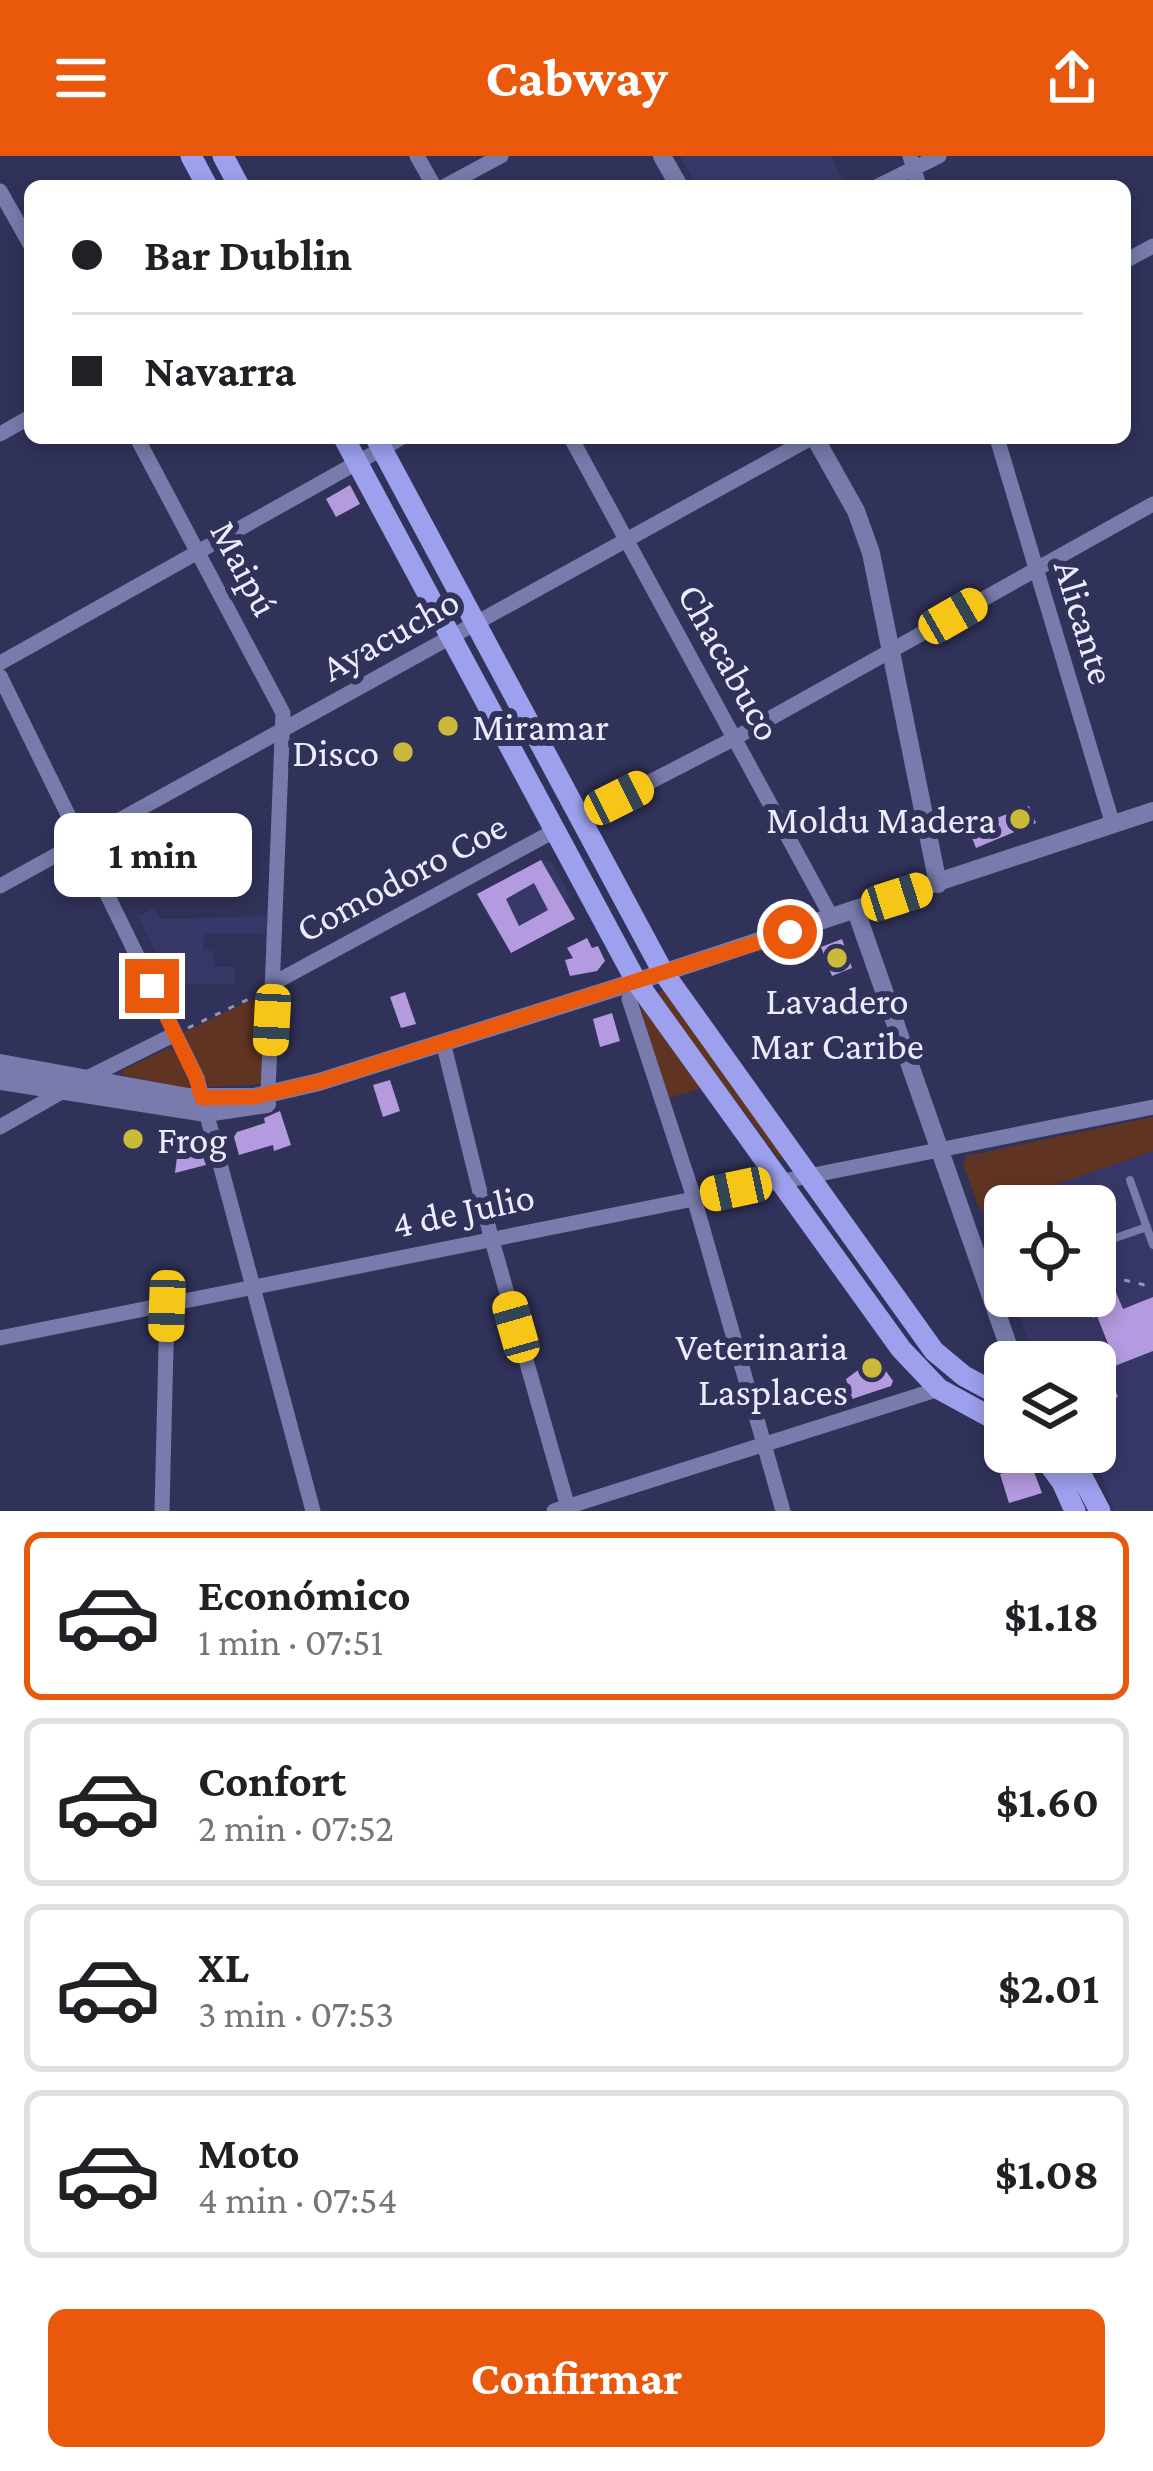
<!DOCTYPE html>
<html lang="es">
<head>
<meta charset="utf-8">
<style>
  body { margin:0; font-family:"Crimson Pro",serif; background:#f2f2f2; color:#202124; height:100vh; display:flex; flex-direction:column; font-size:45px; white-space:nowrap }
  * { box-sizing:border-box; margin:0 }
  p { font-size:39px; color:#757577 }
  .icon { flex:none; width:66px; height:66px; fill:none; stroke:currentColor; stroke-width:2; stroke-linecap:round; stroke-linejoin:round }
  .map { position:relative; height:1355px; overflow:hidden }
  .details { display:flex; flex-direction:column; background:#fff; flex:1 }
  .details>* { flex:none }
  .guide { position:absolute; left:24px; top:24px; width:1107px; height:264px; border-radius:18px; box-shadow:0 6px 18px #0003; display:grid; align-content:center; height:264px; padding:0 48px; background:#fff }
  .tools { position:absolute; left:984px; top:1029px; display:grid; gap:24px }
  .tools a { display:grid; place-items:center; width:132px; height:132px; border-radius:18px; background:#fff; box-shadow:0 6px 18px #0003; font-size:60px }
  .end { position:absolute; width:54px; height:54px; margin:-27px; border:15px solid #ea580c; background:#fff; box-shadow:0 0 0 6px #fff }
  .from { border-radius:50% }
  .bubble { position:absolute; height:84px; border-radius:18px; background:#fff; box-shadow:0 6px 18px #0003; font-size:39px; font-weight:700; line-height:84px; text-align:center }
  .car { position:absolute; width:36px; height:72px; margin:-36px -18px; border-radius:15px; box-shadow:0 0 9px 3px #0007; background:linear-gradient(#f5c518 24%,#345 0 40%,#f5c518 0 76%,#345 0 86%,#f5c518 0) }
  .guide b { display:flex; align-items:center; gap:42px; height:114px; font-size:45px }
  .guide b+b { border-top:3px solid #e0e0e0 }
  .guide i { width:30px; height:30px; background:#202124 }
  ul { padding:21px 0 0; list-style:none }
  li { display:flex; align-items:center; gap:36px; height:168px; margin:0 24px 18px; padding:0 24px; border:6px solid #e0e0e0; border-radius:18px }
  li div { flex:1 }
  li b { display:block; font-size:45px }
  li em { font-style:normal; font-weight:700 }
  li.current { border-color:#ea580c }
  li>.icon { width:108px; height:108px; stroke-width:1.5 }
  .action { display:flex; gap:24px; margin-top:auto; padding:24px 48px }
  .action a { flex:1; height:138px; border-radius:18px; background:#ea580c; color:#fff; font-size:48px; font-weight:700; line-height:138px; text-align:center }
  header { display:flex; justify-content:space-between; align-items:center; height:156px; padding:0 48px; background:#ea580c; color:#fff; font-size:54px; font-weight:700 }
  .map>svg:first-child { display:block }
</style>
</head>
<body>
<header><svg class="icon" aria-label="menu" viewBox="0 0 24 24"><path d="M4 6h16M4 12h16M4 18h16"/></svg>Cabway<svg class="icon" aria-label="share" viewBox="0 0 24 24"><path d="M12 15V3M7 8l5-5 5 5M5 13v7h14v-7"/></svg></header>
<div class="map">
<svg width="1153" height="1355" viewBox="0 0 1153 1355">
  <rect width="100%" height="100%" fill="#31325a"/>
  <path fill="#383868" d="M680 0H831L844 27 837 30H697Z
    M542 703 552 707 571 742 501 779 477 738Z
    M154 752 161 763 267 760V778L204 777 203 794 214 795V811H234L235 828H172L138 760Z
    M1153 995V1355H1114L1093 1296 1095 1206H1036L1012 1140H1095V1050H1005V1122L980 1055Z"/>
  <path fill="#603423" d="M664 833 785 998 779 1003 711 911 691 893 652 842Z
    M263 838 261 928 209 931 183 877Z
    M639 847 702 932 668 942Z
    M169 892 176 897 191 933 122 919 123 914Z
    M1153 961V995L980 1055 963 1008 966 1000Z"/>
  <path fill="#b49adf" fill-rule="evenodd" d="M350 329 360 348 336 361 326 343Z
    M1029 650 1036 667 976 692 965 664 983 657 986 666Z
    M541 704 575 763 511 797 477 738ZM534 727 548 754 519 770 506 743Z
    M587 782 592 792 598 790 605 805 597 815 570 820 565 804 573 802 567 792Z
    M842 783 852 812 832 820 821 791Z
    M405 836 416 868 401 872 390 841Z
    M612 857 620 885 600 891 593 863Z
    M390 924 400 955 383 961 373 929Z
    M280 955 291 989 274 995 273 989 239 999 234 981 237 976 265 967 264 962Z
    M179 985 201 990 206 1009 175 1017Z
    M1112 1127 1123 1153 1153 1141V1195L1107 1213 1118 1241 1098 1249 1095 1201 1111 1195 1097 1160 1093 1162 1090 1154 1081 1158 1074 1140H1095V1134Z
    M876 1201 893 1225 891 1230 852 1243 846 1223Z
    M1031 1308 1042 1337 1009 1347 1000 1318Z"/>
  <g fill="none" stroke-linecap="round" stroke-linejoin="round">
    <path stroke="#9596b1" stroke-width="3" stroke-dasharray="6 9" stroke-linecap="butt" d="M188 872 255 840
      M1095 1117 1153 1131"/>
    <path stroke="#787bab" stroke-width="8" d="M1130 1024 1153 1089
      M1095 1089 1147 1071"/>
    <path stroke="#787bab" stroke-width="15" d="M417 0 434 30
      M910 0 919 30
      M445 30 501 0
      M878 30 939 0
      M0 35 30 88
      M1125 105 1153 90
      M0 278 30 261
      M137 282 283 557 268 937
      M571 282 832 762
      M997 282 1113 669
      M0 507 401 282
      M0 520 197 922 313 1355
      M580 662 735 582 1153 348
      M0 730 811 282
      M636 825 629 843 694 1042 783 1355
      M274 827 556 674
      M443 886 491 1081 569 1355
      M87 922 175 878
      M0 971 65 934
      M0 1182 1153 951
      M162 1355 167 1150
      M554 1355 939 1233"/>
    <path stroke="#787bab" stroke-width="18" d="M662 0 679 30
      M815 282 856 355 871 397 938 728
      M856 755 1014 1206
      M0 907 188 941H254L319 926 650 821 1153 655
      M0 925 206 957 267 948"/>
    <path stroke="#9da0ed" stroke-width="21" d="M191 0 207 30
      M223 0 239 30
      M344 282 636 825 901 1193 939 1233 1005 1269
      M376 282 663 816 934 1195 964 1220 1005 1242
      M1040 1296 1062 1326 1075 1355
      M1069 1296 1100 1355"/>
  </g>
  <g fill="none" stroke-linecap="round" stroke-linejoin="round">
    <path stroke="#ea580c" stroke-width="15" d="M152 830 196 922 202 942 254 941 319 926 790 776"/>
  </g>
  <g fill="#cbba39" stroke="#31325a" stroke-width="4.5">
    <circle cx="448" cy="570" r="12"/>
    <circle cx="403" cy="596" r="12"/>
    <circle cx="1020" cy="663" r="12"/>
    <circle cx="837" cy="802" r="12"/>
    <circle cx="133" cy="983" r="12"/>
    <circle cx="872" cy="1212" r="12"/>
  </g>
  <g text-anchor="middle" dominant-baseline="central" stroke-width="12" stroke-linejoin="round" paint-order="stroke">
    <g font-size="39" fill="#ebecfc" stroke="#31325a">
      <text transform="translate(245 412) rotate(62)">Maipú</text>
      <text transform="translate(1085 466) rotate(73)">Alicante</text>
      <text transform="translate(390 478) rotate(-29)">Ayacucho</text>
      <text transform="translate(730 506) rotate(61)">Chacabuco</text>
      <text transform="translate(401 721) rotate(-28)">Comodoro Coe</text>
      <text transform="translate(463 1054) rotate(-12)">4 de Julio</text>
    </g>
    <g font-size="39" fill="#ebecfc" stroke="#31325a" text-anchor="end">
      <text x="472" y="570" text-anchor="start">Miramar</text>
      <text x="379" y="596">Disco</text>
      <text x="996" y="663">Moldu Madera</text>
      <text x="837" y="844" text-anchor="middle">Lavadero<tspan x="837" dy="45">Mar Caribe</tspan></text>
      <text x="157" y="983" text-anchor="start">Frog</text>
      <text x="848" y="1190">Veterinaria<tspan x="848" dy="45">Lasplaces</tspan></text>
    </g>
  </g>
</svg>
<div class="tools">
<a><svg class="icon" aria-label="locate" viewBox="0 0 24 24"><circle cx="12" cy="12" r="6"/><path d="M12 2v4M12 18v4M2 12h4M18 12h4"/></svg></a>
<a><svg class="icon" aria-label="layers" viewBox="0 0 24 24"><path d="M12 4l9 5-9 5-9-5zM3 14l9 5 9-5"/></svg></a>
</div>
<i class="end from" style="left:790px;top:776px"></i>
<i class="end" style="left:152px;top:830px"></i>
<div class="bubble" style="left:54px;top:657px;width:198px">1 min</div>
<i class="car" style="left:953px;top:460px;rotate:60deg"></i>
<i class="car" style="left:619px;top:642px;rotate:63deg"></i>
<i class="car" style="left:897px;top:741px;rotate:72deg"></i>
<i class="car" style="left:272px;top:864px;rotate:183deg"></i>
<i class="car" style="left:736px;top:1033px;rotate:258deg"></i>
<i class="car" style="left:167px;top:1150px;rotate:182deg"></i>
<i class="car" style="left:516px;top:1171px;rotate:344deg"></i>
<div class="guide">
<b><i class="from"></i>Bar Dublin</b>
<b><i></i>Navarra</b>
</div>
</div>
<section class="details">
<ul>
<li class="current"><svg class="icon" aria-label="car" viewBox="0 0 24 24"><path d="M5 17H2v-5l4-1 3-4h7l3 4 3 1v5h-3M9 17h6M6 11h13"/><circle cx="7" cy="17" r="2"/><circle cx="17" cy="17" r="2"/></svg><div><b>Económico</b><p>1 min · 07:51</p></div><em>$1.18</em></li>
<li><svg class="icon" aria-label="car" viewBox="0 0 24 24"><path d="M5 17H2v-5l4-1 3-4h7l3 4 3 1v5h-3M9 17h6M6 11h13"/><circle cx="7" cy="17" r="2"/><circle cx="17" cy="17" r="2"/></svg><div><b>Confort</b><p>2 min · 07:52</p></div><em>$1.60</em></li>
<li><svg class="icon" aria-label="car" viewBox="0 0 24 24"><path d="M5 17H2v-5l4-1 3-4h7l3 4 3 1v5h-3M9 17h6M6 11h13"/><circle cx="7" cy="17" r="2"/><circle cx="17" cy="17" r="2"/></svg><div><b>XL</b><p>3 min · 07:53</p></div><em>$2.01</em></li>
<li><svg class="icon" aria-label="car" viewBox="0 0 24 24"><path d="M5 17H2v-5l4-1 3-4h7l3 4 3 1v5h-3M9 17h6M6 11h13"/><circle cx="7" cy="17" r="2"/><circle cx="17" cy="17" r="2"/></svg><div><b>Moto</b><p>4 min · 07:54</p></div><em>$1.08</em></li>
</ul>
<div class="action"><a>Confirmar</a></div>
</section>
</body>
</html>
